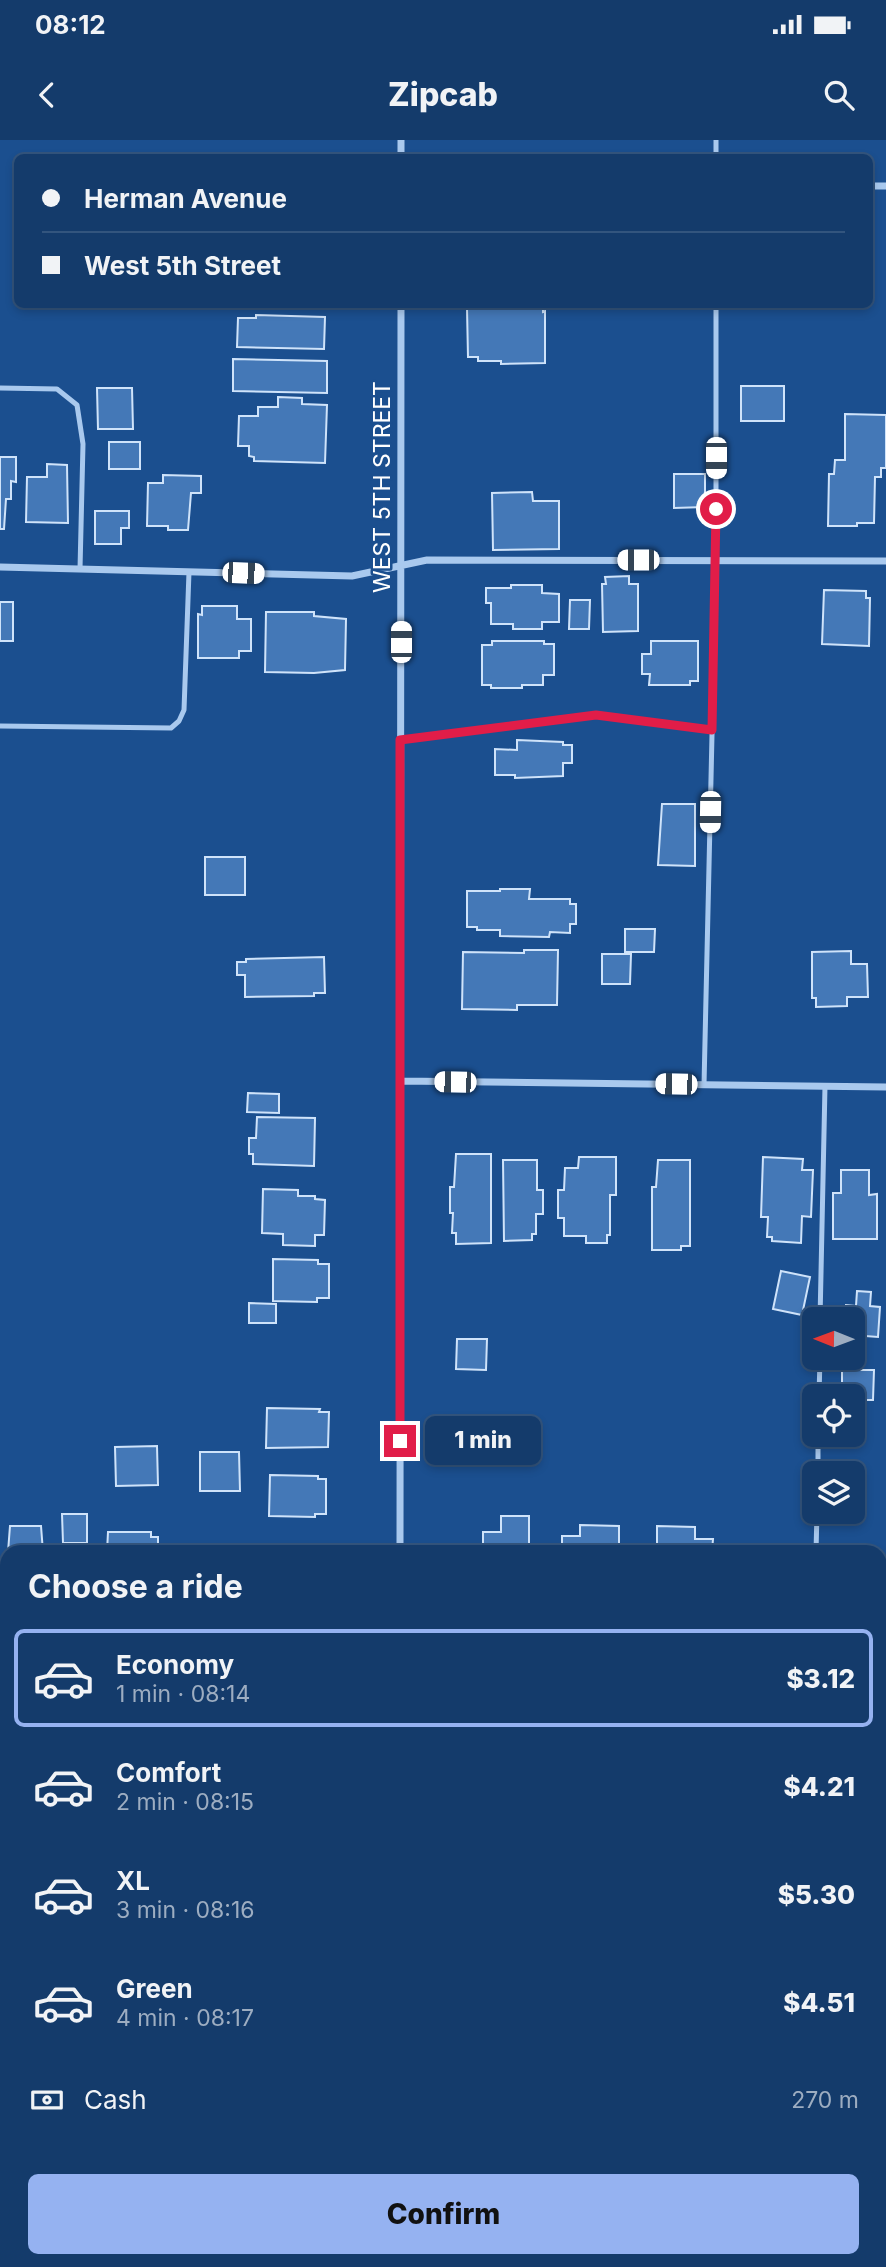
<!DOCTYPE html>
<html lang="en">
<head>
<meta charset="utf-8">
<style>
  body { margin:0; font-family:Inter,sans-serif; background:#214673; color:#f1f3f6; height:100vh; display:flex; flex-direction:column; font-size:26px; white-space:nowrap }
  * { box-sizing:border-box; margin:0 }
  p { font-size:23px; color:#9dadc1 }
  .icon { flex:none; width:38px; height:38px; fill:none; stroke:currentColor; stroke-width:2; stroke-linecap:round; stroke-linejoin:round }
  .map { position:relative; flex:1; overflow:hidden }
  .drawer { position:absolute; left:0px; top:1405px; width:887px; height:723px; display:flex; flex-direction:column; background:#143b6b; border-radius:21px 21px 0 0; box-shadow:0 4px 10px #0003,0 0 0 2px #33557e }
  .drawer>* { flex:none }
  .hud { position:absolute; left:14px; top:14px; width:859px; height:154px; border-radius:10px; box-shadow:0 4px 10px #0003,0 0 0 2px #33557e; display:grid; align-content:center; height:154px; padding:0 28px; background:#143b6b }
  .needle { width:46px; rotate:271deg }
  .fabs { position:absolute; left:802px; top:1167px; display:grid; gap:14px }
  .fabs a { display:grid; place-items:center; width:63px; height:63px; border-radius:10px; background:#143b6b; box-shadow:0 4px 10px #0003,0 0 0 2px #33557e; font-size:35px }
  .end { position:absolute; width:32px; height:32px; margin:-16px; border:9px solid #e11d48; background:#fff; box-shadow:0 0 0 4px #fff }
  .from { border-radius:50% }
  .bubble { position:absolute; height:49px; border-radius:10px; background:#143b6b; box-shadow:0 4px 10px #0003,0 0 0 2px #33557e; font-size:23px; font-weight:800; line-height:49px; text-align:center }
  .car { position:absolute; width:21px; height:42px; margin:-21px -10px; border-radius:9px; box-shadow:0 0 5px 2px #0007; background:linear-gradient(#fff 24%,#345 0 40%,#fff 0 76%,#345 0 86%,#fff 0) }
  .hud b { display:flex; align-items:center; gap:24px; height:66px; font-size:26px }
  .hud b+b { border-top:2px solid #33557e }
  .hud i { width:18px; height:18px; background:#f1f3f6 }
  ul { padding:0; list-style:none }
  li { display:flex; align-items:center; gap:21px; height:98px; margin:0 14px 10px; padding:0 14px; border:4px solid transparent; border-radius:10px }
  li div { flex:1 }
  li b { display:block; font-size:26px }
  li em { font-style:normal; font-weight:800 }
  li.on { border-color:#95b2f1 }
  li>.icon { width:63px; height:63px; stroke-width:1.5 }
  h2 { padding:0 28px; font-size:32px; line-height:84px }
  .pay { display:flex; align-items:center; gap:18px; height:77px; padding:0 28px; font-size:26px }
  .pay p { margin-inline-start:auto }
  .action { display:flex; gap:14px; margin-top:auto; padding:14px 28px }
  .action a { flex:1; height:80px; border-radius:10px; background:#95b2f1; color:#111; font-size:28px; font-weight:800; line-height:80px; text-align:center }
  .status { display:flex; justify-content:space-between; align-items:center; height:49px; padding:0 35px; background:#143b6b; direction:ltr }
  .status svg { height:19px; fill:currentColor }
  header { display:flex; justify-content:space-between; align-items:center; height:91px; padding:0 28px; background:#143b6b; font-size:32px; font-weight:800 }
  .map>svg:first-child { display:block }
</style>
</head>
<body>
<div class="status"><b>08:12</b><svg viewBox="0 0 49 12"><path d="M0 12V9h3v3zM5 12V6h3v6zM10 12V3h3v9zM15 12V0h3v12zM26 1h20v11H26zM47 4h2v5h-2z"/></svg></div>
<header><svg class="icon" aria-label="back" viewBox="0 0 24 24"><path d="M15 5l-7 7 7 7"/></svg>Zipcab<svg class="icon" aria-label="search" viewBox="0 0 24 24"><circle cx="10" cy="10" r="6"/><path d="M15 15l6 6"/></svg></header>
<div class="map">
<svg width="886" height="2127" viewBox="0 0 886 2127">
  <rect width="100%" height="100%" fill="#1b4f8f"/>
  <path fill="#4478b7" stroke="#cfe3fa" stroke-width="2" d="M543 164V172L545 171V223L501 224V221H478V217H468L467 168H477V165Z
    M256 175 325 177 324 209 237 207 238 178H256Z
    M233 219 327 221V253L233 251Z
    M741 246H784V281H741Z
    M97 248H132L133 289H98Z
    M278 257 302 258V264L327 265 325 323 254 321V317L249 316V306H238L239 276H258V267H278Z
    M845 274 886 275V328H881V337H875L874 383H857V386H828L829 334H834L835 320H845Z
    M109 302H140V329H109Z
    M0 317H16V342L11 341V359H6L4 389H0Z
    M47 324 67 325 68 383 26 382 27 337H47Z
    M674 334H705V367L674 368Z
    M163 335 201 336V353H191L188 390H168V386H147L148 343H163Z
    M532 352 533 361H559V409L493 410 492 353Z
    M95 371H129V388H121V404H95Z
    M629 436V444H638V491L603 492 602 444H606L605 437Z
    M511 445H542V453L559 454V482H542V489H513V484H491V463H486V448H511Z
    M824 450 866 451V458H870L869 506 822 504Z
    M570 460H590L589 489H569Z
    M0 462H13V501H0Z
    M202 466H237V479H251V511H239V518H198V474L202 475Z
    M266 472H314V476L346 479 345 530 314 533 265 532Z
    M492 501H544V504H554V535H543V545H522V548H491V545H482V505H492Z
    M651 501H698V541H690V545H649L650 534H642V514H651Z
    M517 600 563 602V605H572V623H563V636L515 638V635H495V609L517 610Z
    M662 664H695V726L658 725Z
    M205 717H245V755H205Z
    M500 749H530L529 759H570V764H576V784H570V793L550 792 549 797 500 796V790H477V787H467V751H500Z
    M625 789H655L654 812H625Z
    M524 810H558L557 865H517V870L462 869 463 812 524 813Z
    M851 811V824H867L868 857H847V866L816 867V858H812V812Z
    M602 814H631L630 844H602Z
    M324 817 325 853H314V856L245 857V835H237V822H246V819Z
    M248 953 279 954V973L247 972Z
    M257 977 315 978 314 1026 253 1024V1014H249V998H256Z
    M456 1014H491V1103L456 1104V1093H452L453 1073H450V1047H454Z
    M579 1017H616V1055H610V1095H607V1103H586V1096H564V1078H558V1050H564L565 1028H578Z
    M763 1017 803 1019 802 1030H813L811 1077 802 1076 801 1103 772 1101V1097H767L768 1077H761Z
    M503 1020H537V1050H543V1074H536V1094H532V1100L504 1101Z
    M658 1020H690V1106H681V1110H652V1047H656Z
    M841 1030H869V1055L877 1054V1099H833V1053H841Z
    M263 1049 298 1050V1056H315V1059L325 1060 324 1095H315V1106L283 1105V1094L262 1093Z
    M273 1119 318 1120V1124H329V1158H317V1162L273 1161Z
    M781 1131 810 1137 802 1175 773 1169Z
    M857 1151 871 1152 870 1166 880 1167 878 1197 852 1195V1180H845L846 1165 856 1166Z
    M249 1163 276 1164V1183H249Z
    M457 1199H487L486 1230 456 1229Z
    M842 1230H874L873 1260H852V1256H842Z
    M267 1268 320 1269 319 1272H329L328 1307 266 1308Z
    M157 1306 158 1345 116 1346 115 1307Z
    M200 1312H239L240 1351H200Z
    M270 1335 318 1336V1339H326V1374H315V1377L269 1376Z
    M62 1374H87V1403H63Z
    M501 1376H529V1412H483V1392H501Z
    M580 1385 619 1386V1412H562V1396H580Z
    M10 1386H41L43 1412H8Z
    M657 1386 695 1387V1399H713L712 1412H657Z
    M108 1392H151V1397H158V1412H107Z
    M737 1407 801 1409V1412H737Z
    M883 1642H886V1701H881Z
    M4 2044H7V2112H0V2056H3Z
    M880 2058H886V2103H880Z
    M261 2121H313V2127H260Z"/>
  <g fill="none" stroke-linecap="round" stroke-linejoin="round">
    <path stroke="#a9c9ee" stroke-width="5" d="M716 18V0
      M0 248 57 249 77 265 83 304 80 429
      M0 586 171 588 179 581 184 570 189 432
      M400 600 596 575 712 590
      M704 945 716 420V164
      M820 1180 825 946
      M819 1256 820 1218
      M818 1334V1295
      M816 1412 817 1372
      M880 1773H886
      M880 1979H886
      M697 2127 698 2121"/>
    <path stroke="#a9c9ee" stroke-width="7" d="M401 18V0
      M870 46H886
      M0 427 352 436 427 420 886 421
      M400 941 886 947
      M400 1412 401 164
      M0 1474H7
      M880 1492H886
      M389 2127V2121"/>
  </g>
  <g fill="none" stroke-linecap="round" stroke-linejoin="round">
    <path stroke="#e11d48" stroke-width="9" d="M400 1301V600L596 575 712 590 716 369"/>
  </g>
  <g text-anchor="middle" dominant-baseline="central" stroke-width="5" stroke-linejoin="round" paint-order="stroke">
    <g font-size="23" fill="#fff" stroke="#1b4f8f">
      <text transform="translate(382 347) rotate(-90)">WEST 5TH STREET</text>
    </g>
  </g>
</svg>
<div class="fabs">
<a><svg class="needle" viewBox="-14 -14 28 28"><path d="M0-13l5 13h-10z" fill="#e53935"/><path d="M0 13l5-13h-10z" fill="#9dadc1"/></svg></a>
<a><svg class="icon" aria-label="locate" viewBox="0 0 24 24"><circle cx="12" cy="12" r="6"/><path d="M12 2v4M12 18v4M2 12h4M18 12h4"/></svg></a>
<a><svg class="icon" aria-label="layers" viewBox="0 0 24 24"><path d="M12 4l9 5-9 5-9-5zM3 14l9 5 9-5"/></svg></a>
</div>
<i class="end from" style="left:716px;top:369px"></i>
<i class="end" style="left:400px;top:1301px"></i>
<div class="bubble" style="left:425px;top:1276px;width:116px">1 min</div>
<i class="car" style="left:716px;top:318px;rotate:180deg"></i>
<i class="car" style="left:638px;top:420px;rotate:270deg"></i>
<i class="car" style="left:243px;top:433px;rotate:92deg"></i>
<i class="car" style="left:401px;top:502px;rotate:0deg"></i>
<i class="car" style="left:710px;top:672px;rotate:181deg"></i>
<i class="car" style="left:455px;top:942px;rotate:271deg"></i>
<i class="car" style="left:676px;top:944px;rotate:271deg"></i>
<div class="hud">
<b><i class="from"></i>Herman Avenue</b>
<b><i></i>West 5th Street</b>
</div>
<section class="drawer">
<h2>Choose a ride</h2>
<ul>
<li class="on"><svg class="icon" aria-label="car" viewBox="0 0 24 24"><path d="M5 17H2v-5l4-1 3-4h7l3 4 3 1v5h-3M9 17h6M6 11h13"/><circle cx="7" cy="17" r="2"/><circle cx="17" cy="17" r="2"/></svg><div><b>Economy</b><p>1 min · 08:14</p></div><em>$3.12</em></li>
<li><svg class="icon" aria-label="car" viewBox="0 0 24 24"><path d="M5 17H2v-5l4-1 3-4h7l3 4 3 1v5h-3M9 17h6M6 11h13"/><circle cx="7" cy="17" r="2"/><circle cx="17" cy="17" r="2"/></svg><div><b>Comfort</b><p>2 min · 08:15</p></div><em>$4.21</em></li>
<li><svg class="icon" aria-label="car" viewBox="0 0 24 24"><path d="M5 17H2v-5l4-1 3-4h7l3 4 3 1v5h-3M9 17h6M6 11h13"/><circle cx="7" cy="17" r="2"/><circle cx="17" cy="17" r="2"/></svg><div><b>XL</b><p>3 min · 08:16</p></div><em>$5.30</em></li>
<li><svg class="icon" aria-label="car" viewBox="0 0 24 24"><path d="M5 17H2v-5l4-1 3-4h7l3 4 3 1v5h-3M9 17h6M6 11h13"/><circle cx="7" cy="17" r="2"/><circle cx="17" cy="17" r="2"/></svg><div><b>Green</b><p>4 min · 08:17</p></div><em>$4.51</em></li>
</ul>
<div class="pay"><svg class="icon" aria-label="cash" viewBox="0 0 24 24"><path d="M3 7h18v10H3z"/><circle cx="12" cy="12" r="2"/></svg>Cash<p>270 m</p></div>
<div class="action"><a>Confirm</a></div>
</section>
</div>
</body>
</html>
